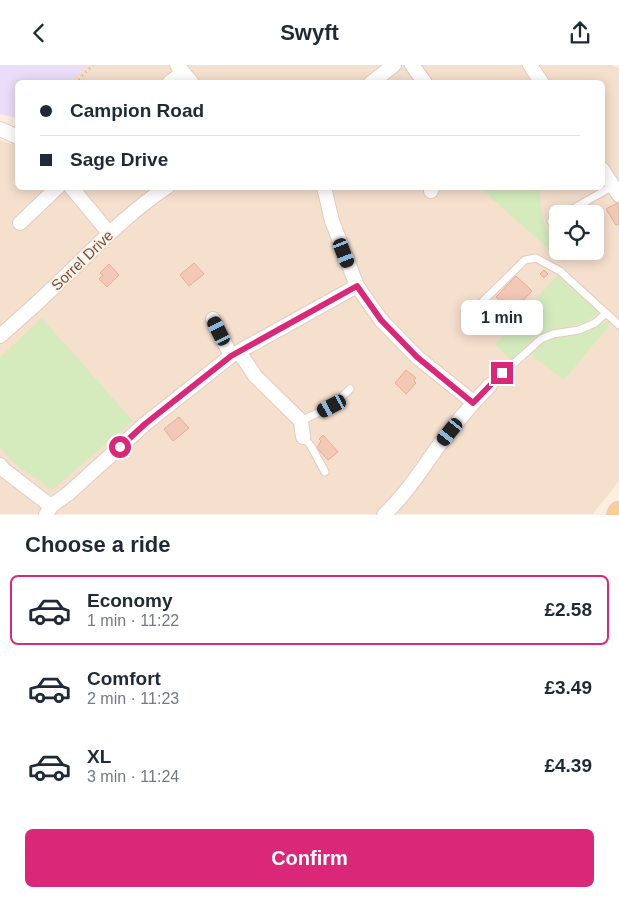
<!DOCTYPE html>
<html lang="en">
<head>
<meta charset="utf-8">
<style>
  body { margin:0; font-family:Helvetica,sans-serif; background:#f2f2f3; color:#1f2937; height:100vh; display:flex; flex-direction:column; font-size:19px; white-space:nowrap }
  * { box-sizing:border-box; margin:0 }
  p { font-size:16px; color:#747a83 }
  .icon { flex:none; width:28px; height:28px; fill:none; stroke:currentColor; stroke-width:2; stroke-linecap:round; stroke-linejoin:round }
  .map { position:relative; height:450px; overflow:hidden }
  .side { display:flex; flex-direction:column; background:#fff; flex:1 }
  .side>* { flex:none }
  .top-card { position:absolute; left:15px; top:15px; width:590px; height:110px; border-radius:8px; box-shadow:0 2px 12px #0003; display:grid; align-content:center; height:110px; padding:0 25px; background:#fff }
  .tools { position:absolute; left:549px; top:140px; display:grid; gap:10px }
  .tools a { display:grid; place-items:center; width:55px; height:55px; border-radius:8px; background:#fff; box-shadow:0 2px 12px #0003; font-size:25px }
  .end { position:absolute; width:22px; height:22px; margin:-11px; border:6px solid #db2777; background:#fff; box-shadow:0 0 0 2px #fff }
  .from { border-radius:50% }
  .bubble { position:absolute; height:35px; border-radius:8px; background:#fff; box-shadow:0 2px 12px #0003; font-size:16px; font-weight:700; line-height:35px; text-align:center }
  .car { position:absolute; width:15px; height:30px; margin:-15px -8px; border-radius:6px; box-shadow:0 0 4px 1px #0007; background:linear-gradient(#222 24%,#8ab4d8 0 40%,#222 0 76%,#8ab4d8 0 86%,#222 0) }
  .top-card b { display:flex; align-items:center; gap:18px; height:48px; font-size:19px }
  .top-card b+b { border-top:1px solid #e0e1e3 }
  .top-card i { width:12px; height:12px; background:#1f2937 }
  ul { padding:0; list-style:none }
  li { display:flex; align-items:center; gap:15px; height:70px; margin:0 10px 8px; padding:0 15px; border:2px solid transparent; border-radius:8px }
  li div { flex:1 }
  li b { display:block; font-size:19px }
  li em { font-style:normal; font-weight:700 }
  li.active { border-color:#db2777 }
  li>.icon { width:45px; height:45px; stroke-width:1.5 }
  h2 { padding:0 25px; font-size:22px; line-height:60px }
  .button { display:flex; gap:10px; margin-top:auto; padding:10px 25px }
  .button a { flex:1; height:58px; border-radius:8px; background:#db2777; color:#fff; font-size:20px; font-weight:700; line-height:58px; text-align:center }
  header { display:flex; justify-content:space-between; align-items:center; height:65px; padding:0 25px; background:#fff; font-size:22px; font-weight:700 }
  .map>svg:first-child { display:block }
</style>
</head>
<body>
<header><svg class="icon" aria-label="back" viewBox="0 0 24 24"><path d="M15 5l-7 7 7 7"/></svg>Swyft<svg class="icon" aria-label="share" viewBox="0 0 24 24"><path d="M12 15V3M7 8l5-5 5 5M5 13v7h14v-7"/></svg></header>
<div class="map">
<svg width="619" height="450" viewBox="0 0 619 450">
  <rect width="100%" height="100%" fill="#fdeedf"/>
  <path fill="#f5dfcd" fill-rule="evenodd" d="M88 0H611L619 3V416L593 449H0V75L10 79 17 71 18 122H602V18L70 17ZM558 149H595V186H558Z"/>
  <path fill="#ebdcf9" d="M0 0H88L70 17 18 18 17 53 0 49Z"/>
  <path fill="#d5ebbe" d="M486 122 540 123C539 154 549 174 566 199L489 131 484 124Z
    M558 209 601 246 585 258 551 265 535 272 512 296 495 280Z
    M42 253 133 356 52 425 11 396 0 381V292Z
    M610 255 612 257 564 315 535 293 530 286 545 274 583 266Z"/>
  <path fill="#f4c8b6" stroke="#e7ac95" d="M619 137V159L616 160 606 144Z
    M194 198 204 209 189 221 180 210Z
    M109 199 119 210 107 222 99 214 103 210 100 208Z
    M544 205 548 209 544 213 540 209Z
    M516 211 532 226 512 247 496 232Z
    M406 305 416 313 414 316 416 318 406 329 395 318Z
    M179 352 189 363 173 376 164 364Z
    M323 370 338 387 328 395 317 383 321 376 319 374Z"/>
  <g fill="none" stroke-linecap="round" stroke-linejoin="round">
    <defs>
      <path id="service" d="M564 149 613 121
        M551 156 558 152
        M479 240 525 195 536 193 560 206 619 260
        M490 320 541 274 553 269 579 265 595 258 606 248
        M301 356 332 341 350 324
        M303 372 311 381 325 407"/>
      <path id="minor" d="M177 0 192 18
        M412 0 425 18
        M530 0 542 18
        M169 18 182 8
        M371 18 394 0
        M0 64 18 72
        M602 104 619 130
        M71 122 109 168
        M324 122 332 156 357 221 381 255 417 292 473 337
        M431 126 432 122
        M20 158 58 122
        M213 254 231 291
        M0 271C19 254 39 237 57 219 93 185 126 149 167 122
        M239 287 256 312 301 356 303 372
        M0 400 4 405 51 441
        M46 450 51 441 69 428 145 359 231 291 357 221
        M384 450C406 429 420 407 437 383 453 361 471 340 490 320"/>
      <path id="primary" d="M618 450 619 448"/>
    </defs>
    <use href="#service" stroke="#e3cbbe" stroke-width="9"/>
    <use href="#minor" stroke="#e3cbbe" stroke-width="16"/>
    <use href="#primary" stroke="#d8cfcb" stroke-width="24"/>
    <path stroke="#d8ab99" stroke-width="2.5" stroke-dasharray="1 4" stroke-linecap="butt" d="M75 18 93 0"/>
    <use href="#service" stroke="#fff" stroke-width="7"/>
    <use href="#minor" stroke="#fff" stroke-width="14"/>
    <use href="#primary" stroke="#ffcc94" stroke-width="22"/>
  </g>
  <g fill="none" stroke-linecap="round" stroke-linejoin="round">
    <path stroke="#db2777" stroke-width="6" d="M120 382 145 359 231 291 357 221 381 255 417 292 473 338 502 308"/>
  </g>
  <g text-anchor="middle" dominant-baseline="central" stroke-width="4" stroke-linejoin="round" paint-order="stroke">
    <g font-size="15" fill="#745246" stroke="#fff3e6">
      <text transform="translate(82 195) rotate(-44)">Sorrel Drive</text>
    </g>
  </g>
</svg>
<div class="tools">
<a><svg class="icon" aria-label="locate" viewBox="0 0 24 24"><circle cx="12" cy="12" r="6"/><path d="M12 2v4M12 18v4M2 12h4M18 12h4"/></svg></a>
</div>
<i class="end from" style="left:120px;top:382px"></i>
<i class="end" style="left:502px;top:308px"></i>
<div class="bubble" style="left:461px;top:235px;width:82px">1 min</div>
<i class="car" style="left:344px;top:188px;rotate:159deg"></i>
<i class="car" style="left:219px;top:266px;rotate:333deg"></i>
<i class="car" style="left:332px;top:341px;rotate:242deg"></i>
<i class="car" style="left:450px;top:367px;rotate:219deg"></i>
<div class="top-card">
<b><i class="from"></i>Campion Road</b>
<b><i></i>Sage Drive</b>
</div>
</div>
<section class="side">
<h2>Choose a ride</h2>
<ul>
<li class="active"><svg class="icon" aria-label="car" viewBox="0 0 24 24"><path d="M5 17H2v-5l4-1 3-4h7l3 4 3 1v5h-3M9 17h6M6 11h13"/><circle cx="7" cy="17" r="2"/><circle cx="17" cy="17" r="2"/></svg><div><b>Economy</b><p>1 min · 11:22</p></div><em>£2.58</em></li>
<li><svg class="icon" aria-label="car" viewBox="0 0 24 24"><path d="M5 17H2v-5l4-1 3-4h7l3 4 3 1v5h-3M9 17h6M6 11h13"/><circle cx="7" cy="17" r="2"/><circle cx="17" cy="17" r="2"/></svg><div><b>Comfort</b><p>2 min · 11:23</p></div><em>£3.49</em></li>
<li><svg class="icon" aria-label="car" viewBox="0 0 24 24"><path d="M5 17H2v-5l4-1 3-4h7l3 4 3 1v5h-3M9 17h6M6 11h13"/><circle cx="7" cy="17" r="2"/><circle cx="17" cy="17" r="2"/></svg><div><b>XL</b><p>3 min · 11:24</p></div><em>£4.39</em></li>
</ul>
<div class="button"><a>Confirm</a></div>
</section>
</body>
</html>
